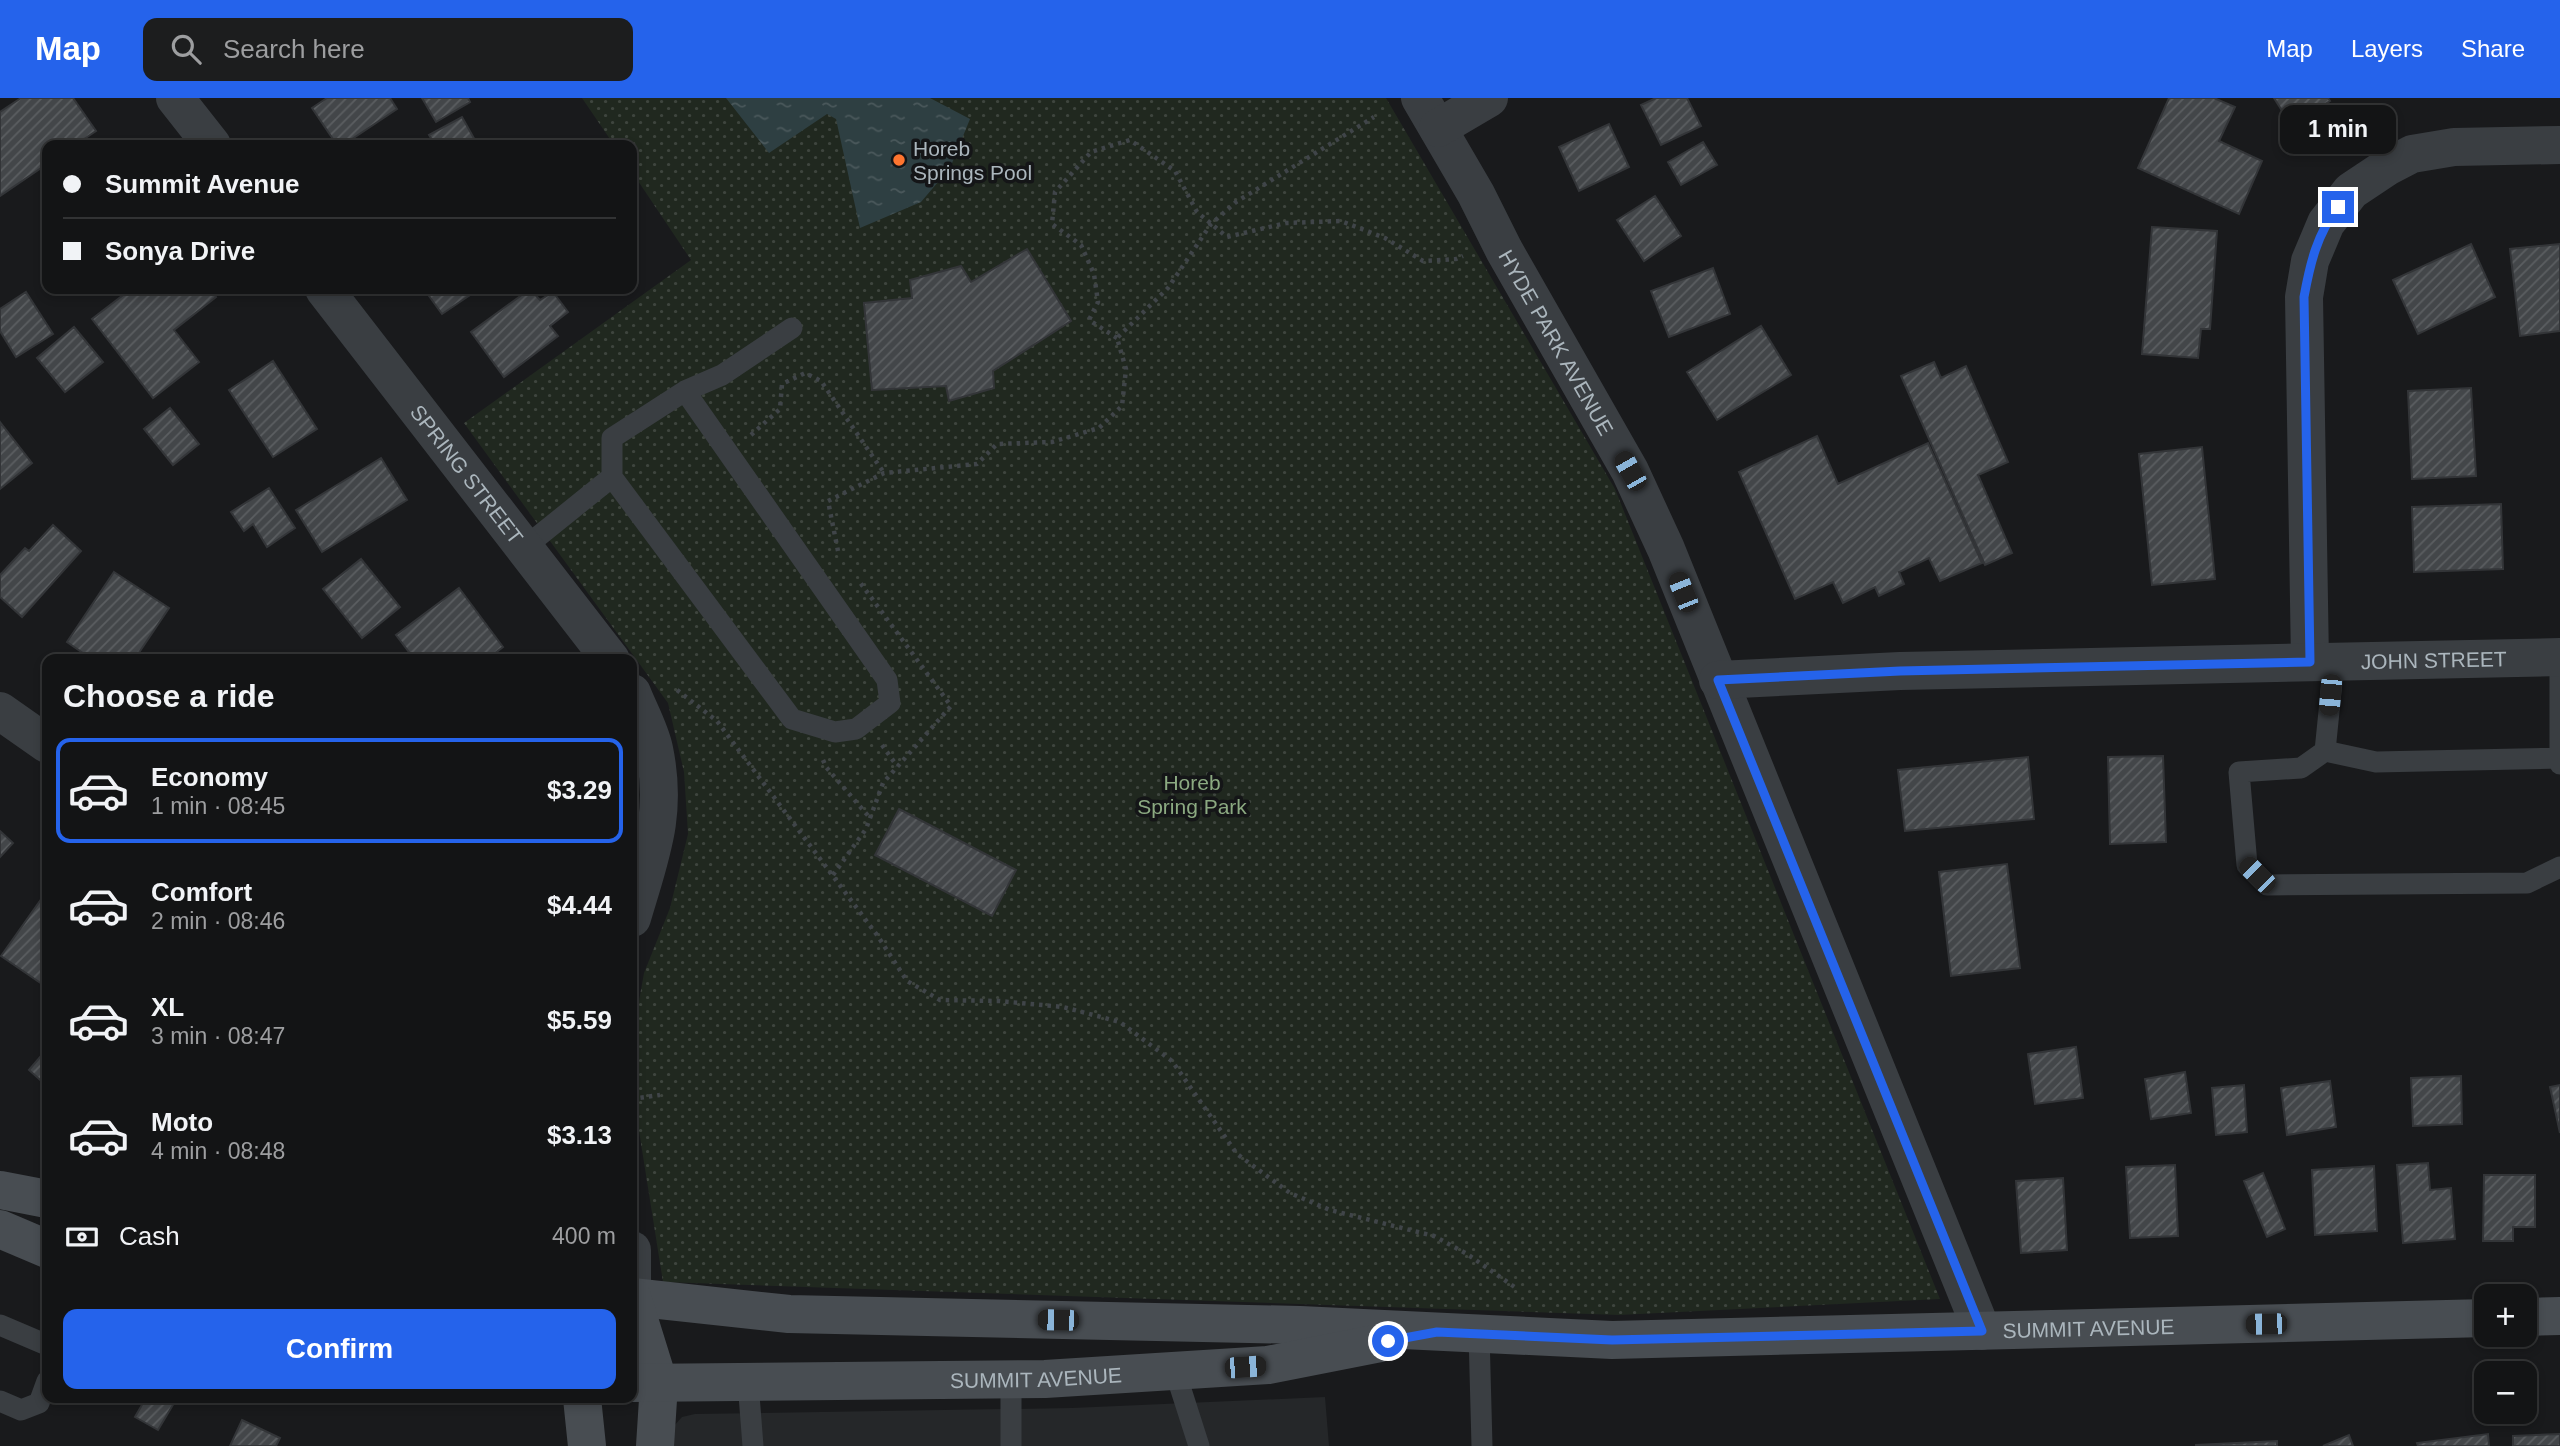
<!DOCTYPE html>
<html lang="en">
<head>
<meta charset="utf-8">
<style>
  body { margin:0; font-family:Arial,sans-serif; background:#1c1d1e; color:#f1f3f6; height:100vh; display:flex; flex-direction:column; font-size:26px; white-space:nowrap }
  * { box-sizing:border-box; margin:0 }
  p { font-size:23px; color:#9d9ea0 }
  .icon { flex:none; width:38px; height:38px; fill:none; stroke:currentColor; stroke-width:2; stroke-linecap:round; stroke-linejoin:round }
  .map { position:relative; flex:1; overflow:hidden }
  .side { position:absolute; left:42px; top:556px; width:595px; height:749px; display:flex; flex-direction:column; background:#131415; border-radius:14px; box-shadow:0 4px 10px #0003,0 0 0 2px #323334 }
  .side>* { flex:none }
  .banner { position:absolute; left:42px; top:42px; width:595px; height:154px; border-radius:14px; box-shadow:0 4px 10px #0003,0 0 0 2px #323334; display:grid; align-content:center; height:154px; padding:0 21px; background:#131415 }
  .tools { position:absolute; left:2474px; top:1186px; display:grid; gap:14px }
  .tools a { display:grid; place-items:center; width:63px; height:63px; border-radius:14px; background:#131415; box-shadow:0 4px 10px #0003,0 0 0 2px #323334; font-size:35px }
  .end { position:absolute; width:32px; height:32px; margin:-16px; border:9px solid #2563eb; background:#fff; box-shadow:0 0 0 4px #fff }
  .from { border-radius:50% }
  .bubble { position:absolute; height:49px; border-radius:14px; background:#131415; box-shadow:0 4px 10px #0003,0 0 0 2px #323334; font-size:23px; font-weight:700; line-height:49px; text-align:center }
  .car { position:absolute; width:21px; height:42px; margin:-21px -10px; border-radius:9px; box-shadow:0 0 5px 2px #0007; background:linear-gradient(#222 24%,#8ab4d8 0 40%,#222 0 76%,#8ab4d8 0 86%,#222 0) }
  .banner b { display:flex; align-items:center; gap:24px; height:66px; font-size:26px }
  .banner b+b { border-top:2px solid #323334 }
  .banner i { width:18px; height:18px; background:#f1f3f6 }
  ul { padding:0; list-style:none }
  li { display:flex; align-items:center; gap:21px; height:105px; margin:0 14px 10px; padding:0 7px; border:4px solid transparent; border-radius:14px }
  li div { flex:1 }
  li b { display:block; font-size:26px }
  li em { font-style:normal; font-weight:700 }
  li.selected { border-color:#2563eb }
  li>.icon { width:63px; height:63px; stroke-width:1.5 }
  h2 { padding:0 21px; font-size:32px; line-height:84px }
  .pay { display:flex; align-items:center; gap:18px; height:77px; padding:0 21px; font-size:26px }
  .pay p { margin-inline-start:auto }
  .primary-button { display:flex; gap:14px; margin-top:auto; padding:14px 21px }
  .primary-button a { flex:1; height:80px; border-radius:14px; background:#2563eb; color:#fff; font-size:28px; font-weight:700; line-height:80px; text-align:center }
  header { display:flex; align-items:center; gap:42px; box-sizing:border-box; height:98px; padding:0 35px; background:#2563eb; color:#fff }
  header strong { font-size:33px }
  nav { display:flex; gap:38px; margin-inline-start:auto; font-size:24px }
  .search { width:490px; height:63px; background:#1c1d1e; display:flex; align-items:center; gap:18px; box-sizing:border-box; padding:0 24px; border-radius:14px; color:#9d9ea0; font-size:26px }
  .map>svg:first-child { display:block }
</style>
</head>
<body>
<header>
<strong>Map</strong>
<div class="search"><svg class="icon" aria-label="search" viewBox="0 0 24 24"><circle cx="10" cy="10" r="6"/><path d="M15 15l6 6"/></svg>Search here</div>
<nav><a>Map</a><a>Layers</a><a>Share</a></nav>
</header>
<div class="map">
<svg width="2560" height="1348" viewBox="0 0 2560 1348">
  <defs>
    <pattern id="park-dots" width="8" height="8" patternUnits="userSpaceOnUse" patternTransform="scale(1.75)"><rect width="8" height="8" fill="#20281f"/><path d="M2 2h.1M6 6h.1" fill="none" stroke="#3e453e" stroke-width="1.8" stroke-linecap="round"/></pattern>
    <pattern id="water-ripples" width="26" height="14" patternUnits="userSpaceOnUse" patternTransform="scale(1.75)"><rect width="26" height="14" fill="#2e3f42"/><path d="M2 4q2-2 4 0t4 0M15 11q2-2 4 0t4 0" fill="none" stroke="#4a585b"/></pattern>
    <pattern id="building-hatch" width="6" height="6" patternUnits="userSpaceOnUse" patternTransform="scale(1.75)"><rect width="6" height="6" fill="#434649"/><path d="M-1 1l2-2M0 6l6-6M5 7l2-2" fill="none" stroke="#5b5e61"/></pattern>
  </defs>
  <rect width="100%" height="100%" fill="#191a1c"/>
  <path fill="#252729" d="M1325 1299 1329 1348H673V1329L682 1319 695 1316 1072 1310Z"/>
  <path fill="url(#park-dots)" d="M582 0H1386L1615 391 1940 1201 1619 1217 663 1184 639 1033 632 942 644 875 670 810 688 736 684 674 668 605 464 325 691 162 632 74V47H614Z"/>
  <path fill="url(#water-ripples)" d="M726 0H930L970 21 950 70 921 104 860 130 836 21 827 16 769 55Z"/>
  <path fill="url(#building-hatch)" stroke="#333538" stroke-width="2" d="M21 0H73L96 33 75 47H47V66L0 98V14Z
    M327 0H390L397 11 343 47H337L312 10Z
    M422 0H468L470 4 436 24Z
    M1656 0H1687L1701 28 1661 47 1641 7Z
    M2169 0H2214L2235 9 2219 43 2262 63 2239 116 2138 70Z
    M2274 0H2328L2330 3 2291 27Z
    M462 19 476 44 469 47H435L429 37Z
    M1609 26 1629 69 1579 93 1559 49Z
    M1703 44 1717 67 1681 87 1668 64Z
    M1655 98 1681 138 1644 163 1617 122Z
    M2152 129 2217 133 2210 231H2201L2198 260 2142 256Z
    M2471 146 2495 199 2418 236 2393 182Z
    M2560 146V233L2520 238 2510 151Z
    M1027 151 1071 223 993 273 994 290 949 303 946 288 872 292 864 205 912 200 910 182 961 168 971 184Z
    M1713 170 1730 216 1669 239 1651 193Z
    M131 191H210L216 199 174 232 199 264 153 300 92 221Z
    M424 191H479L442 216Z
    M530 191 540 202 553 194 568 214 550 228 558 238 504 279 471 234Z
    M26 194 53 236 16 259 0 233V211Z
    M1761 228 1791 277 1717 322 1687 274Z
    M74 229 103 264 65 294 37 260Z
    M273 263 317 331 273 359 229 292Z
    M1934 264 1941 280 1966 268 2008 364 1978 377 2012 455 1985 467 1901 278Z
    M2471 290 2476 378 2412 381 2408 293Z
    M170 310 199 346 173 367 144 331Z
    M0 324 32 365 0 391Z
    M1817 338 1838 386 1928 345 1982 465 1940 483 1929 460 1899 474 1904 486 1879 498 1875 489 1843 505 1833 484 1795 501 1739 374Z
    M2202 349 2215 481 2152 487 2139 356Z
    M381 360 407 402 322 454 296 412Z
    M269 390 295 430 267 449 253 426 244 433 231 414Z
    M2501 406 2503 471 2414 474 2412 409Z
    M53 427 81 453 22 519 0 499V477L25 450 29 453Z
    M361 461 400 509 362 540 323 491Z
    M114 474 169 510 134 562H93L67 544Z
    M459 490 503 549 486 562H415L396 537Z
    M2163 658 2166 744 2110 746 2108 659Z
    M2028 659 2034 721 1905 733 1898 672Z
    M899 711 1016 772 992 818 875 757Z
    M0 733 13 745 0 759Z
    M2007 766 2020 870 1951 878 1939 774Z
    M47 793V884L45 888 1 858Z
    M2076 949 2083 1000 2035 1006 2028 956Z
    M47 951V988L29 972Z
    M2185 974 2191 1015 2151 1021 2145 981Z
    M2461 978 2462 1026 2413 1028 2411 980Z
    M2330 983 2336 1029 2287 1037 2281 990Z
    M2244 987 2247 1034 2216 1037 2212 990Z
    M2560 987V1035L2550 989Z
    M2428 1065 2430 1092 2451 1090 2455 1141 2403 1145 2397 1067Z
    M2175 1067 2178 1138 2130 1140 2126 1069Z
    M2374 1068 2377 1133 2315 1137 2312 1072Z
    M2263 1075 2285 1131 2267 1139 2244 1083Z
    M2484 1077H2535V1129H2513V1143H2483Z
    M2063 1080 2067 1152 2021 1155 2016 1083Z
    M146 1300H177L158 1332 135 1319Z
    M242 1322 280 1340 276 1348H230Z
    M2488 1336 2489 1348H2418L2417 1345Z
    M2560 1336V1348H2513V1338Z
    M2349 1337 2353 1348H2323Z
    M2277 1343V1348H2196V1347Z"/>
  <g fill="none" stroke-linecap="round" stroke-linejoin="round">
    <path stroke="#404549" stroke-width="4.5" stroke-dasharray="3.5 5" stroke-linecap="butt" d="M1117 240 1089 222 1098 204 1094 176 1081 147 1052 126 1055 94 1091 54 1130 42 1175 73 1197 114 1227 139 1286 125 1341 123 1385 140 1423 163 1456 161 1463 158
      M751 337 780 311 782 286 805 275 821 283 884 375
      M838 453 828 403 884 375 977 366 997 346 1052 344 1099 330 1122 308 1126 271 1117 240 1168 190 1211 126 1236 104 1374 19
      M677 592 717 623 877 837 907 883 940 902 999 903 1063 909 1120 924 1172 963 1237 1056 1290 1095 1330 1112 1434 1138 1467 1156 1516 1190
      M882 647 897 668
      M823 662 826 669 870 720
      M833 777 866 731 883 685 951 608 859 483
      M632 1001 660 997"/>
    <path stroke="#3a3e42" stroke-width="21" d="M685 293 887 582 890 605 856 631 835 634 792 621 612 379V340L685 293 722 277 792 230
      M525 449 612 379
      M2560 559V666
      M2334 564 2325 653 2301 670 2239 674 2247 767 2267 787 2527 785 2560 769
      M2325 653 2376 664 2560 660
      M0 1227 47 1247
      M1479 1235 1482 1348
      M1175 1273 1199 1348
      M748 1284 753 1348
      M0 1303 21 1312 39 1305 47 1283
      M1011 1348V1282"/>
    <g stroke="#3a3e42" stroke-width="38">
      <path d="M175 0 212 47"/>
      <path id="s1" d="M1420 0 1476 96 1504 152 1630 373 1666 451 1982 1233"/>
      <path d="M1438 30 1489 0"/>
      <path id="s2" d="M324 191 611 562"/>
      <path d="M2310 564 2304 199 2310 163 2326 125 2351 93 2387 69 2412 56 2454 49 2560 47"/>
      <path id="s3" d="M1718 582 1900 573 2560 559"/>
      <path d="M632 595C639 613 650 632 654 651 668 717 650 758 632 820"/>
      <path d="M0 613 47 646"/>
      <path d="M632 1152V1199"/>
    </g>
    <g stroke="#484d52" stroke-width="38">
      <path d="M0 1092 47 1101"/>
      <path d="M0 1131 47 1151"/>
      <path id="s4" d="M632 1199 789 1216 1300 1227 1612 1242 2487 1220"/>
      <path d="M632 1199 659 1286 655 1348"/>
      <path d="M2525 1219 2560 1218"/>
      <path id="s5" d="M632 1285 1045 1281 1268 1267 1380 1245"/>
      <path d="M582 1300 587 1348"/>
    </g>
  </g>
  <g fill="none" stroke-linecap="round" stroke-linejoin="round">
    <path stroke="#2563eb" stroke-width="9" d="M1388 1243 1437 1234 1612 1242 1982 1233 1718 582 1900 573 2310 564 2304 199C2310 166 2317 136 2338 109"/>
  </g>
  <circle fill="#ff752f" stroke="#141517" stroke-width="2.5" cx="899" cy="62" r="7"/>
  <g text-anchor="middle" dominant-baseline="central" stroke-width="7" stroke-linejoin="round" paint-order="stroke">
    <g font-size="21" fill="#abb6bd" stroke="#141517" text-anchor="start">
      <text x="913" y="50">Horeb<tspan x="913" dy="24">Springs Pool</tspan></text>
    </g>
    <g font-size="21" fill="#abb6bd" stroke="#141517">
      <text stroke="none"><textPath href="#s1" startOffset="280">HYDE PARK AVENUE</textPath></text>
      <text stroke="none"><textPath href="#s2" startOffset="234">SPRING STREET</textPath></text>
      <text stroke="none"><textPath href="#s3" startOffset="716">JOHN STREET</textPath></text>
      <text stroke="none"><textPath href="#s4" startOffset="1458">SUMMIT AVENUE</textPath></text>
      <text stroke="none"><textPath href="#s5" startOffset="404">SUMMIT AVENUE</textPath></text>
    </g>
    <g font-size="21" fill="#8ba981" stroke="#141517">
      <text x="1192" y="684">Horeb<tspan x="1192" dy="24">Spring Park</tspan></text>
    </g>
  </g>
</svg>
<div class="tools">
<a>+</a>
<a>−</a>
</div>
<i class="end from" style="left:1388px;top:1243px"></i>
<i class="end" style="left:2338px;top:109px"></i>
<div class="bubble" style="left:2280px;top:7px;width:116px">1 min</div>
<i class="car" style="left:1630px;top:373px;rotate:330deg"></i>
<i class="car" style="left:1683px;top:494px;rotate:338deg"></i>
<i class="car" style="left:2330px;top:597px;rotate:185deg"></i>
<i class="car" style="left:2257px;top:777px;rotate:315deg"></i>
<i class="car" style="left:1058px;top:1222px;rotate:271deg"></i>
<i class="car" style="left:2266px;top:1226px;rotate:269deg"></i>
<i class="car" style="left:1245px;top:1269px;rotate:86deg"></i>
<div class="banner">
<b><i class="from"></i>Summit Avenue</b>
<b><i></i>Sonya Drive</b>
</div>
<section class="side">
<h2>Choose a ride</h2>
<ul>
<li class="selected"><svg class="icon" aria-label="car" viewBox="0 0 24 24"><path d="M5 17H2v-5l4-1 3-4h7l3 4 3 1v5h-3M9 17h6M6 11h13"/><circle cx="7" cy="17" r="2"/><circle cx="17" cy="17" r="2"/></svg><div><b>Economy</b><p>1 min · 08:45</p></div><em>$3.29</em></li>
<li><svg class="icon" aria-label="car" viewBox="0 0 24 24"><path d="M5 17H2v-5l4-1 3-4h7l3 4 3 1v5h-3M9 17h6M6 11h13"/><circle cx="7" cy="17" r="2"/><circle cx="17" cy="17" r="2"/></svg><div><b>Comfort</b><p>2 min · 08:46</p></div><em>$4.44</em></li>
<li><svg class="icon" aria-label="car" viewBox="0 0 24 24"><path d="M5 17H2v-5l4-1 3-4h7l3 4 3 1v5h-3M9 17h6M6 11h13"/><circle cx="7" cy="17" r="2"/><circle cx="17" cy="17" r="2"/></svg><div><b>XL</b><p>3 min · 08:47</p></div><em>$5.59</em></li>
<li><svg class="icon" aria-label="car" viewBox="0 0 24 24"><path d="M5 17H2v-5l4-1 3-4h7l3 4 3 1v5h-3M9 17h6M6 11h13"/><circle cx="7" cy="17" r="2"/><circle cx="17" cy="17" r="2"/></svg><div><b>Moto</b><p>4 min · 08:48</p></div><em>$3.13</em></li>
</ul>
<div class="pay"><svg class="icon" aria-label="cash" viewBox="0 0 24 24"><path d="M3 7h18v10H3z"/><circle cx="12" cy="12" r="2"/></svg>Cash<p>400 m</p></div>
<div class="primary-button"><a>Confirm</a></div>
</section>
</div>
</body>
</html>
